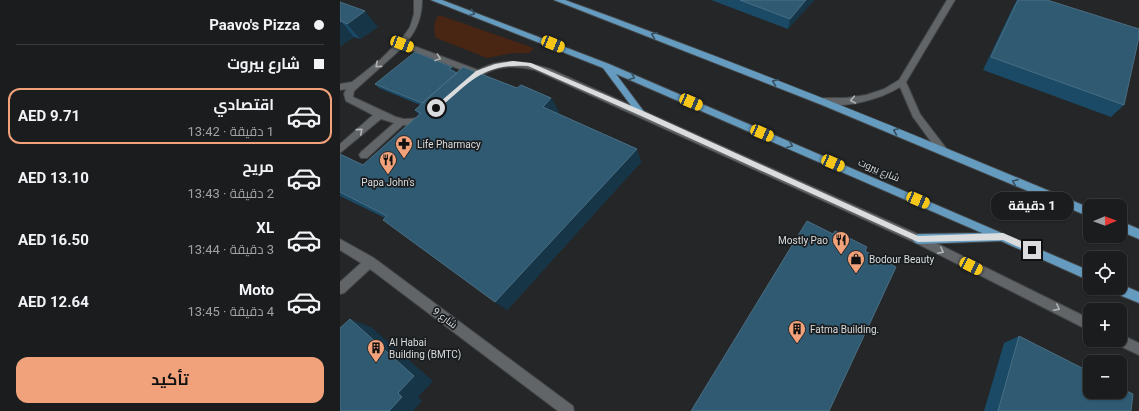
<!DOCTYPE html>
<html lang="ar">
<head>
<meta charset="utf-8">
<style>
  body { margin:0; font-family:Roboto,Cairo,sans-serif; background:#28292b; color:#f1f3f6; direction:rtl; height:100vh; display:flex; flex-direction:column; font-size:15px; white-space:nowrap }
  * { box-sizing:border-box; margin:0 }
  p { font-size:13px; color:#a0a1a4 }
  .icon { flex:none; width:22px; height:22px; fill:none; stroke:currentColor; stroke-width:2; stroke-linecap:round; stroke-linejoin:round }
  .map { position:relative; flex:1; overflow:hidden; direction:ltr }
  .details { display:flex; flex-direction:column; background:#1b1c1e; width:340px }
  .details>* { flex:none }
  .hud { display:grid; align-content:center; height:88px; padding:0 16px; background:#1b1c1e }
  .needle { width:26px; rotate:89deg }
  .tools { position:absolute; left:743px; top:199px; display:grid; gap:8px }
  .tools a { display:grid; place-items:center; width:44px; height:44px; border-radius:8px; background:#1b1c1e; box-shadow:0 1px 3px #0004,0 0 0 1px #393a3c; font-size:20px }
  .end { position:absolute; width:18px; height:18px; margin:-9px; border:5px solid #dadcdd; background:#111; box-shadow:0 0 0 2px #111 }
  .from { border-radius:50% }
  .bubble { position:absolute; height:28px; border-radius:12px; background:#1b1c1e; box-shadow:0 1px 3px #0004,0 0 0 1px #393a3c; font-size:13px; font-weight:700; line-height:28px; text-align:center; direction:rtl }
  .car { position:absolute; width:12px; height:24px; margin:-12px -6px; border-radius:5px; box-shadow:0 0 3px 1px #0007; background:linear-gradient(#f5c518 24%,#345 0 40%,#f5c518 0 76%,#345 0 86%,#f5c518 0) }
  .hud b { display:flex; align-items:center; gap:14px; height:38px; font-size:15px }
  .hud b+b { border-top:1px solid #393a3c }
  .hud i { width:10px; height:10px; background:#f1f3f6 }
  ul { padding:0; list-style:none }
  li { display:flex; align-items:center; gap:12px; height:56px; margin:0 8px 6px; padding:0 8px; border:2px solid transparent; border-radius:12px }
  li div { flex:1 }
  li b { display:block; font-size:15px }
  li em { font-style:normal; font-weight:700 }
  li.current { border-color:#f1a27b }
  li>.icon { width:36px; height:36px; stroke-width:1.5 }
  .action { display:flex; gap:8px; margin-top:auto; padding:8px 16px }
  .action a { flex:1; height:46px; border-radius:12px; background:#f1a27b; color:#111; font-size:16px; font-weight:700; line-height:46px; text-align:center }
  main { display:flex; flex:1; min-height:0 }
  .map>svg:first-child { display:block }
</style>
</head>
<body>
<main>
<div class="map">
<svg width="799" height="411" viewBox="0 0 799 411">
  <rect width="100%" height="100%" fill="#242628"/>
  <path fill="#492513" d="M98 16H102L194 48 189 53H173L147 58 96 38C93 32 94 20 98 16Z"/>
  <g fill="none" stroke-linecap="round" stroke-linejoin="round">
    <defs>
      <path id="minor" d="M74 0H82C82 17 77 30 66 43L138 70C162 57 185 61 210 69L582 236 750 319V331L574 242 195 70C177 66 161 65 144 74 139 77 134 82 128 84L124 81 132 74 63 47 14 91 13 97 56 117 64 119 83 118 84 120 83 122 72 126 63 125 27 158H21L19 155 21 152 54 123 41 119 0 153V144L33 115 6 101 4 94 6 89 0 90V84L12 82 41 59 63 37 70 27 74 14Z
        M607 0H615L566 82 580 114 606 148 608 151 606 154H600L573 117 560 87C541 99 503 110 481 103L480 101 484 98H506L526 95 544 89 559 80Z
        M0 239 34 258 233 406 234 411H218L30 269 4 293 0 294V282L21 263 0 250Z
        M780 334 799 343V355L776 344 774 340H780Z"/>
      <path id="major" d="M91 0H102L269 64 750 271V281L661 241 578 244 574 242 573 239 574 236 578 234 642 233 276 74 305 113 304 115H298L263 68Z
        M214 0H225C402 64 576 135 750 208V217L482 105Z
        M780 221 799 229V239L780 231Z
        M780 284 799 292V303L772 292 770 288H780Z"/>
    </defs>
    <use href="#minor" stroke="#424446" stroke-width="2"/>
    <use href="#major" stroke="#424446" stroke-width="2"/>
    <use href="#minor" fill="#626567" fill-rule="evenodd"/>
    <use href="#major" fill="#659bbf" fill-rule="evenodd"/>
  </g>
  <path fill="#1a4a65" d="M371 0H474L448 29Z
    M677 0H707L784 105 771 117 643 70 674 5Z
    M0 2 38 27 20 39 14 37 0 46Z
    M112 67 115 71 114 72 117 73 177 88 211 98 219 112 217 113 297 149 301 162 167 310 45 218 0 196V154L23 165 79 115 75 110 80 105 39 88 35 84Z
    M679 336 791 411H644L664 343Z"/>
  <path fill="#163547" d="M466 0H474L448 29 450 19Z
    M25 11 38 27 20 39 7 24Z
    M1 21 14 37 0 46V22Z
    M112 67 115 71 112 74 109 69Z
    M211 98 219 112 211 121 203 107Z
    M297 149 301 162 167 310 155 302Z
    M10 319 31 327 93 381 78 397 82 401 73 411H49L58 393Z"/>
  <path fill="#2f5a72" stroke="#4a6e83" d="M400 0H466L450 19Z
    M678 0H707L799 29V37L784 105 651 57Z
    M0 2 25 11 7 24 1 21 0 22Z
    M75 52 112 67 109 69 117 73 82 103 35 84Z
    M123 67 177 88 181 85 211 98 203 107 297 149 155 302 43 220 47 216 0 192V154L23 165 81 113 75 110Z
    M467 221 493 234 495 231 527 247 525 251 556 267 489 411H351Z
    M10 319 74 376 58 393 62 397 49 411H0V328Z
    M679 336 750 372V392H780V388L793 394 791 411H658Z"/>
  <defs><path id="oneway-chevron" d="M-2-3.5L2.5 0L-2 3.5" fill="none" stroke-width="1.6" stroke-linecap="round" stroke-linejoin="round"/></defs>
  <g stroke="#384f5f">
    <use href="#oneway-chevron" transform="translate(132 13) rotate(21)"/>
    <use href="#oneway-chevron" transform="translate(314 35) rotate(-159)"/>
    <use href="#oneway-chevron" transform="translate(292 77) rotate(23)"/>
    <use href="#oneway-chevron" transform="translate(435 82) rotate(-159)"/>
    <use href="#oneway-chevron" transform="translate(556 131) rotate(-157)"/>
    <use href="#oneway-chevron" transform="translate(450 145) rotate(23)"/>
    <use href="#oneway-chevron" transform="translate(675 182) rotate(-157)"/>
  </g>
  <g stroke="#b0b2b4">
    <use href="#oneway-chevron" transform="translate(98 58) rotate(20)"/>
    <use href="#oneway-chevron" transform="translate(38 65) rotate(139)"/>
    <use href="#oneway-chevron" transform="translate(513 100) rotate(170)"/>
    <use href="#oneway-chevron" transform="translate(20 131) rotate(-40)"/>
    <use href="#oneway-chevron" transform="translate(601 251) rotate(26)"/>
    <use href="#oneway-chevron" transform="translate(717 308) rotate(26)"/>
  </g>
  <path fill="#dadcdd" d="M173 61 191 63 303 111 578 236 663 233 695 247 696 250 692 253 663 240 578 242 299 115 188 66C142 63 130 83 97 110H94V107L136 71 155 64Z"/>
  <defs>
    <symbol id="pharmacy-pin" viewBox="-11 -11 22 30"><path d="M0 17L-7.5 6A9.5 9.5 0 1 1 7.5 6Z" fill="#f1a27b" stroke="#1a1d1f"/><path d="M-2-6h4v4h4v4h-4v4h-4v-4h-4v-4h4Z" fill="#111"/></symbol>
    <symbol id="restaurant-pin" viewBox="-11 -11 22 30"><path d="M0 17L-7.5 6A9.5 9.5 0 1 1 7.5 6Z" fill="#f1a27b" stroke="#1a1d1f"/><path d="M-5-6h1v4h1v-4h1v4h1v-4h1v5L-1.5 .5V6h-2V.5L-5-1ZM5-6V6H3V1.5H1.5Q1.5-4 5-6Z" fill="#111"/></symbol>
    <symbol id="shop-pin" viewBox="-11 -11 22 30"><path d="M0 17L-7.5 6A9.5 9.5 0 1 1 7.5 6Z" fill="#f1a27b" stroke="#1a1d1f"/><path d="M-5-2.5h2.3a2.7 3.5 0 0 1 5.4 0H5L5.5 6h-11ZM-1.5-2.5h3a1.5 2.3 0 0 0-3 0Z" fill="#111"/></symbol>
    <symbol id="building-pin" viewBox="-11 -11 22 30"><path d="M0 17L-7.5 6A9.5 9.5 0 1 1 7.5 6Z" fill="#f1a27b" stroke="#1a1d1f"/><path d="M-4-6H4V6H1V3H-1V6H-4ZM-2.5-4.3h1.7v1.8h-1.7ZM.8-4.3h1.7v1.8H.8ZM-2.5-1h1.7V.8h-1.7ZM.8-1h1.7V.8H.8Z" fill="#111"/></symbol>
  </defs>
  <g fill-rule="evenodd">
    <use href="#pharmacy-pin" x="54" y="134" width="20" height="27"/>
    <use href="#restaurant-pin" x="38" y="150" width="20" height="27"/>
    <use href="#restaurant-pin" x="491" y="230" width="20" height="27"/>
    <use href="#shop-pin" x="506" y="249" width="20" height="27"/>
    <use href="#building-pin" x="447" y="319" width="20" height="27"/>
    <use href="#building-pin" x="26" y="338" width="20" height="27"/>
  </g>
  <g text-anchor="middle" dominant-baseline="central" stroke-width="3.5" stroke-linejoin="round" paint-order="stroke">
    <g font-size="10" fill="#dadcdd" stroke="#1a1d1f" text-anchor="start">
      <text x="77" y="144">Life Pharmacy</text>
      <text x="48" y="182" text-anchor="middle">Papa John's</text>
      <text x="488" y="240" text-anchor="end">Mostly Pao</text>
      <text x="529" y="259">Bodour Beauty</text>
      <text x="470" y="329">Fatma Building.</text>
      <text x="49" y="342">Al Habai<tspan x="49" dy="12">Building (BMTC)</tspan></text>
    </g>
    <g font-size="10" fill="#dadcdd" stroke="#1a1d1f">
      <text transform="translate(539 170) rotate(23)">شارع بيروت</text>
      <text transform="translate(105 318) rotate(37)">شارع 9</text>
    </g>
  </g>
</svg>
<div class="tools">
<a><svg class="needle" viewBox="-14 -14 28 28"><path d="M0-13l5 13h-10z" fill="#e53935"/><path d="M0 13l5-13h-10z" fill="#a0a1a4"/></svg></a>
<a><svg class="icon" aria-label="locate" viewBox="0 0 24 24"><circle cx="12" cy="12" r="6"/><path d="M12 2v4M12 18v4M2 12h4M18 12h4"/></svg></a>
<a>+</a>
<a>−</a>
</div>
<i class="end from" style="left:96px;top:108px"></i>
<i class="end" style="left:692px;top:250px"></i>
<div class="bubble" style="left:651px;top:192px;width:82px">1 دقيقة</div>
<i class="car" style="left:62px;top:44px;rotate:111deg"></i>
<i class="car" style="left:213px;top:44px;rotate:112deg"></i>
<i class="car" style="left:351px;top:102px;rotate:113deg"></i>
<i class="car" style="left:422px;top:133px;rotate:113deg"></i>
<i class="car" style="left:493px;top:163px;rotate:113deg"></i>
<i class="car" style="left:578px;top:200px;rotate:113deg"></i>
<i class="car" style="left:631px;top:266px;rotate:116deg"></i>
</div>
<section class="details">
<div class="hud">
<b><i class="from"></i>Paavo's Pizza</b>
<b><i></i>شارع بيروت</b>
</div>
<ul>
<li class="current"><svg class="icon" aria-label="car" viewBox="0 0 24 24"><path d="M5 17H2v-5l4-1 3-4h7l3 4 3 1v5h-3M9 17h6M6 11h13"/><circle cx="7" cy="17" r="2"/><circle cx="17" cy="17" r="2"/></svg><div><b>اقتصادي</b><p>1 دقيقة · 13:42</p></div><em>AED 9.71</em></li>
<li><svg class="icon" aria-label="car" viewBox="0 0 24 24"><path d="M5 17H2v-5l4-1 3-4h7l3 4 3 1v5h-3M9 17h6M6 11h13"/><circle cx="7" cy="17" r="2"/><circle cx="17" cy="17" r="2"/></svg><div><b>مريح</b><p>2 دقيقة · 13:43</p></div><em>AED 13.10</em></li>
<li><svg class="icon" aria-label="car" viewBox="0 0 24 24"><path d="M5 17H2v-5l4-1 3-4h7l3 4 3 1v5h-3M9 17h6M6 11h13"/><circle cx="7" cy="17" r="2"/><circle cx="17" cy="17" r="2"/></svg><div><b>XL</b><p>3 دقيقة · 13:44</p></div><em>AED 16.50</em></li>
<li><svg class="icon" aria-label="car" viewBox="0 0 24 24"><path d="M5 17H2v-5l4-1 3-4h7l3 4 3 1v5h-3M9 17h6M6 11h13"/><circle cx="7" cy="17" r="2"/><circle cx="17" cy="17" r="2"/></svg><div><b>Moto</b><p>4 دقيقة · 13:45</p></div><em>AED 12.64</em></li>
</ul>
<div class="action"><a>تأكيد</a></div>
</section>
</main>
</body>
</html>
